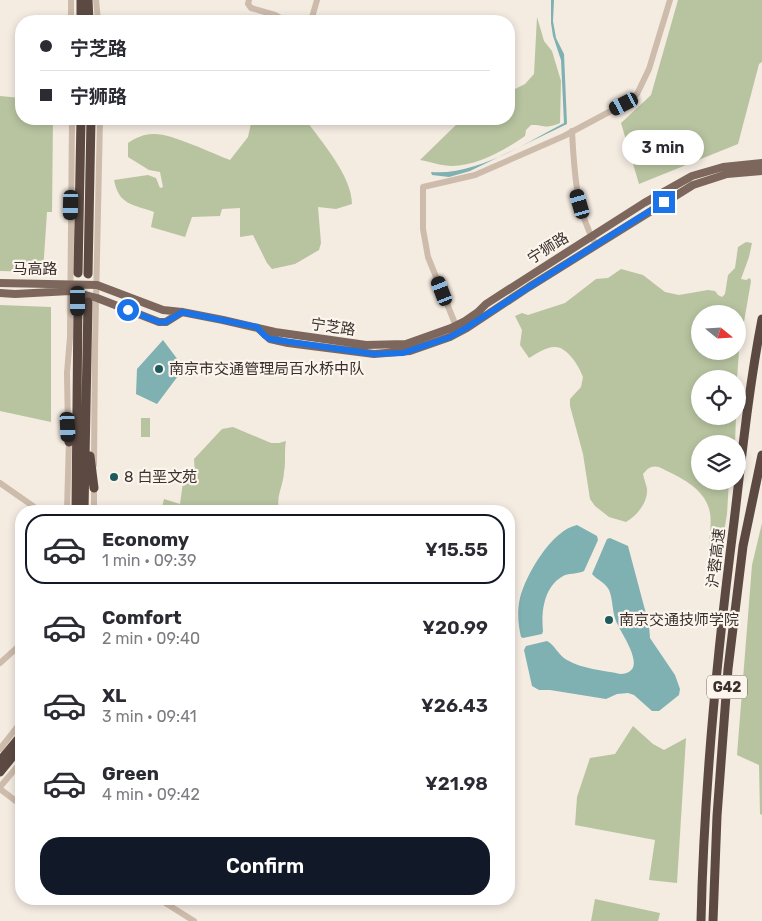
<!DOCTYPE html>
<html lang="en">
<head>
<meta charset="utf-8">
<style>
  body { margin:0; font-family:Rubik,"Noto Sans SC",sans-serif; background:#f2f2f3; color:#2b2b33; height:100vh; display:flex; flex-direction:column; font-size:19px; white-space:nowrap }
  * { box-sizing:border-box; margin:0 }
  p { font-size:16px; color:#7c7c81 }
  .icon { flex:none; width:28px; height:28px; fill:none; stroke:currentColor; stroke-width:2; stroke-linecap:round; stroke-linejoin:round }
  .map { position:relative; flex:1; overflow:hidden }
  .side { position:absolute; left:15px; top:505px; width:500px; height:400px; display:flex; flex-direction:column; background:#fff; border-radius:20px; box-shadow:0 2px 8px #0003 }
  .side>* { flex:none }
  .guide { position:absolute; left:15px; top:15px; width:500px; height:110px; border-radius:20px; box-shadow:0 2px 8px #0003; display:grid; align-content:center; height:110px; padding:0 25px; background:#fff }
  .needle { width:32px; rotate:108deg }
  .buttons { position:absolute; left:691px; top:305px; display:grid; gap:10px }
  .buttons a { display:grid; place-items:center; width:55px; height:55px; border-radius:50%; background:#fff; box-shadow:0 2px 8px #0003; font-size:25px }
  .end { position:absolute; width:22px; height:22px; margin:-11px; border:6px solid #1a73e8; background:#fff; box-shadow:0 0 0 2px #fff }
  .from { border-radius:50% }
  .bubble { position:absolute; height:35px; border-radius:18px; background:#fff; box-shadow:0 2px 8px #0003; font-size:16px; font-weight:600; line-height:35px; text-align:center }
  .car { position:absolute; width:15px; height:30px; margin:-15px -8px; border-radius:6px; box-shadow:0 0 4px 1px #0007; background:linear-gradient(#222 24%,#8ab4d8 0 40%,#222 0 76%,#8ab4d8 0 86%,#222 0) }
  .guide b { display:flex; align-items:center; gap:18px; height:48px; font-size:19px }
  .guide b+b { border-top:1px solid #e1e1e2 }
  .guide i { width:12px; height:12px; background:#2b2b33 }
  ul { padding:9px 0 0; list-style:none }
  li { display:flex; align-items:center; gap:15px; height:70px; margin:0 10px 8px; padding:0 15px; border:2px solid transparent; border-radius:20px }
  li div { flex:1 }
  li b { display:block; font-size:19px }
  li em { font-style:normal; font-weight:600 }
  li.on { border-color:#111827 }
  li>.icon { width:45px; height:45px; stroke-width:1.5 }
  .action { display:flex; gap:10px; margin-top:auto; padding:10px 25px }
  .action a { flex:1; height:58px; border-radius:20px; background:#111827; color:#fff; font-size:20px; font-weight:600; line-height:58px; text-align:center }
  .map>svg:first-child { display:block }
</style>
</head>
<body>
<div class="map">
<svg width="762" height="921" viewBox="0 0 762 921">
  <rect width="100%" height="100%" fill="#f4ebe1"/>
  <path fill="#b8c4a0" fill-rule="evenodd" d="M678 0H762V62L759 64 738 144 639 184 621 123 651 95Z
    M537 17 544 41 552 51 561 81 560 123C543 130 544 124 531 125L526 130 525 136C505 150 476 166 452 166 442 166 431 162 420 160L462 119H509V92L525 84 534 74Z
    M0 96 21 98V119H53L52 212H47L43 272 0 271Z
    M252 119H305C321 141 352 176 352 204L336 209 318 207 321 243 319 250 295 264 272 269 267 263 253 235 240 237V208L222 209 220 216 192 217 185 237 151 227 154 212C132 204 119 205 114 180L148 175 156 178 160 188 163 187 160 172 149 170 128 157V143C135 138 144 134 153 134 171 133 211 153 230 160L248 137Z
    M746 242 752 243 749 257 741 279 746 280 750 278 751 281 739 351 737 379H700V416H736L735 444H700V481H729L727 514 721 550 709 549C709 537 712 524 710 513 706 488 679 477 659 467 651 465 648 468 643 474 644 479 646 484 647 489 648 502 637 516 626 522L609 517 595 506 590 499 583 454 570 406V399L581 387 583 377C579 366 567 346 554 347 546 347 536 354 529 358L520 345 522 330 515 316 522 313 528 315 565 303 596 279 608 278 621 269 643 275 665 292 679 295 708 290 715 291 718 295 722 297 725 294 728 275 735 268 738 247ZM700 314H738V351H700Z
    M0 305 51 307V422L0 411Z
    M141 418H150V437H141Z
    M233 427 271 443H279L286 441C284 451 286 462 284 472 283 488 276 494 279 511H161L164 499 180 504 184 475 195 474 194 459 222 429Z
    M762 523V815L760 814 759 765 737 755 752 565Z
    M633 726 653 744 664 750 686 738 677 883 649 880 655 840 575 825 577 797 590 758 615 754Z
    M595 899 660 913 658 921H591Z"/>
  <path fill="#7fb0b2" d="M551 0H554L553 21 556 38 564 54 567 124 470 171 449 177 432 175 431 172C475 176 526 143 564 123L561 60 553 36 551 23Z
    M163 340 184 368 157 404 136 394 137 369Z
    M577 525 597 536 598 540 584 571C578 574 571 573 565 575 544 585 541 611 543 631L542 634 523 638 521 637C518 624 517 611 520 598 526 574 552 530 577 525Z
    M610 538 628 546 649 625 650 638 675 675 680 689 679 695 659 711H652L634 695 628 693 617 694 606 699 550 690H539L532 686 524 650 526 646 547 641C555 645 558 655 567 660 582 669 603 670 620 674 651 673 621 634 616 621 612 611 613 599 609 590 605 582 597 580 592 574L607 539Z"/>
  <g fill="none" stroke-linecap="round" stroke-linejoin="round">
    <path stroke="#cdbbac" stroke-width="6" d="M96 0 98 21
      M249 0 248 4 251 8 275 15 286 21
      M71 21V0
      M311 21 317 0
      M572 131C574 170 576 211 596 245
      M456 326 428 257 423 229V187L475 175 564 136 624 104 637 94 649 69 670 0
      M68 430 67 373 70 337 72 119
      M94 465 95 346 100 119
      M0 483 40 511
      M67 511 69 440
      M94 511V485
      M0 663 21 644
      M0 749 21 722
      M0 787 21 762
      M0 789 21 805
      M159 899 194 921"/>
    <path stroke="#7d675c" stroke-width="8" d="M0 283 97 285 163 310 182 312 223 320 275 332 366 345 406 344 451 328 465 321 478 312 486 304 525 279 644 203 692 176 723 167 762 163
      M0 293 15 294 70 291 97 298 159 322H166L182 312
      M258 328 270 339 288 343 374 354 410 351 450 337 467 328 529 287 693 185 727 174 762 171"/>
    <path stroke="#5c4a42" stroke-width="9" d="M88 0 89 21
      M81 21V0
      M78 273 81 119
      M88 274 91 119
      M69 442 73 420
      M90 456 94 488
      M76 511 78 301
      M84 511 88 302
      M0 761 21 736
      M0 772 21 746
      M701 921C704 787 717 654 734 522 742 454 749 386 762 319
      M713 921 717 816 728 669 743 546 762 455"/>
  </g>
  <g fill="none" stroke-linecap="round" stroke-linejoin="round">
    <path stroke="#1a73e8" stroke-width="6" d="M128 310 159 322H166L182 312 257 327 265 336 270 339 374 354 403 353 450 337 466 328 529 287 664 202"/>
  </g>
  <g fill="#1f5a5e" stroke="#fbf5ee" stroke-width="2">
    <circle cx="159" cy="369" r="5"/>
    <circle cx="114" cy="477" r="5"/>
    <circle cx="609" cy="620" r="5"/>
  </g>
  <g text-anchor="middle" dominant-baseline="central" stroke-width="4.5" stroke-linejoin="round" paint-order="stroke">
    <rect fill="#fbf5ee" stroke="#756b66" stroke-width="1" x="707" y="675.5" width="40" height="23" rx="4"/>
    <g font-size="14" font-weight="bold" fill="#3b302b">
      <text x="727" y="687">G42</text>
    </g>
    <g font-size="15" fill="#3b302b" stroke="#fbf5ee">
      <text transform="translate(548 248) rotate(-32)">宁狮路</text>
      <text x="35" y="269">马高路</text>
      <text transform="translate(333 327) rotate(8)">宁芝路</text>
      <text transform="translate(716 558) rotate(-83)">沪蓉高速</text>
    </g>
    <g font-size="15" fill="#3b302b" stroke="#fbf5ee" text-anchor="start">
      <text x="169" y="369">南京市交通管理局百水桥中队</text>
      <text x="124" y="477">8 白垩文苑</text>
      <text x="619" y="620">南京交通技师学院</text>
    </g>
  </g>
</svg>
<div class="buttons">
<a><svg class="needle" viewBox="-14 -14 28 28"><path d="M0-13l5 13h-10z" fill="#e53935"/><path d="M0 13l5-13h-10z" fill="#7c7c81"/></svg></a>
<a><svg class="icon" aria-label="locate" viewBox="0 0 24 24"><circle cx="12" cy="12" r="6"/><path d="M12 2v4M12 18v4M2 12h4M18 12h4"/></svg></a>
<a><svg class="icon" aria-label="layers" viewBox="0 0 24 24"><path d="M12 4l9 5-9 5-9-5zM3 14l9 5 9-5"/></svg></a>
</div>
<i class="end from" style="left:128px;top:310px"></i>
<i class="end" style="left:664px;top:202px"></i>
<div class="bubble" style="left:622px;top:130px;width:82px">3 min</div>
<i class="car" style="left:624px;top:104px;rotate:243deg"></i>
<i class="car" style="left:580px;top:204px;rotate:344deg"></i>
<i class="car" style="left:71px;top:205px;rotate:181deg"></i>
<i class="car" style="left:442px;top:291px;rotate:339deg"></i>
<i class="car" style="left:78px;top:301px;rotate:180deg"></i>
<i class="car" style="left:68px;top:427px;rotate:177deg"></i>
<div class="guide">
<b><i class="from"></i>宁芝路</b>
<b><i></i>宁狮路</b>
</div>
<section class="side">
<ul>
<li class="on"><svg class="icon" aria-label="car" viewBox="0 0 24 24"><path d="M5 17H2v-5l4-1 3-4h7l3 4 3 1v5h-3M9 17h6M6 11h13"/><circle cx="7" cy="17" r="2"/><circle cx="17" cy="17" r="2"/></svg><div><b>Economy</b><p>1 min · 09:39</p></div><em>¥15.55</em></li>
<li><svg class="icon" aria-label="car" viewBox="0 0 24 24"><path d="M5 17H2v-5l4-1 3-4h7l3 4 3 1v5h-3M9 17h6M6 11h13"/><circle cx="7" cy="17" r="2"/><circle cx="17" cy="17" r="2"/></svg><div><b>Comfort</b><p>2 min · 09:40</p></div><em>¥20.99</em></li>
<li><svg class="icon" aria-label="car" viewBox="0 0 24 24"><path d="M5 17H2v-5l4-1 3-4h7l3 4 3 1v5h-3M9 17h6M6 11h13"/><circle cx="7" cy="17" r="2"/><circle cx="17" cy="17" r="2"/></svg><div><b>XL</b><p>3 min · 09:41</p></div><em>¥26.43</em></li>
<li><svg class="icon" aria-label="car" viewBox="0 0 24 24"><path d="M5 17H2v-5l4-1 3-4h7l3 4 3 1v5h-3M9 17h6M6 11h13"/><circle cx="7" cy="17" r="2"/><circle cx="17" cy="17" r="2"/></svg><div><b>Green</b><p>4 min · 09:42</p></div><em>¥21.98</em></li>
</ul>
<div class="action"><a>Confirm</a></div>
</section>
</div>
</body>
</html>
